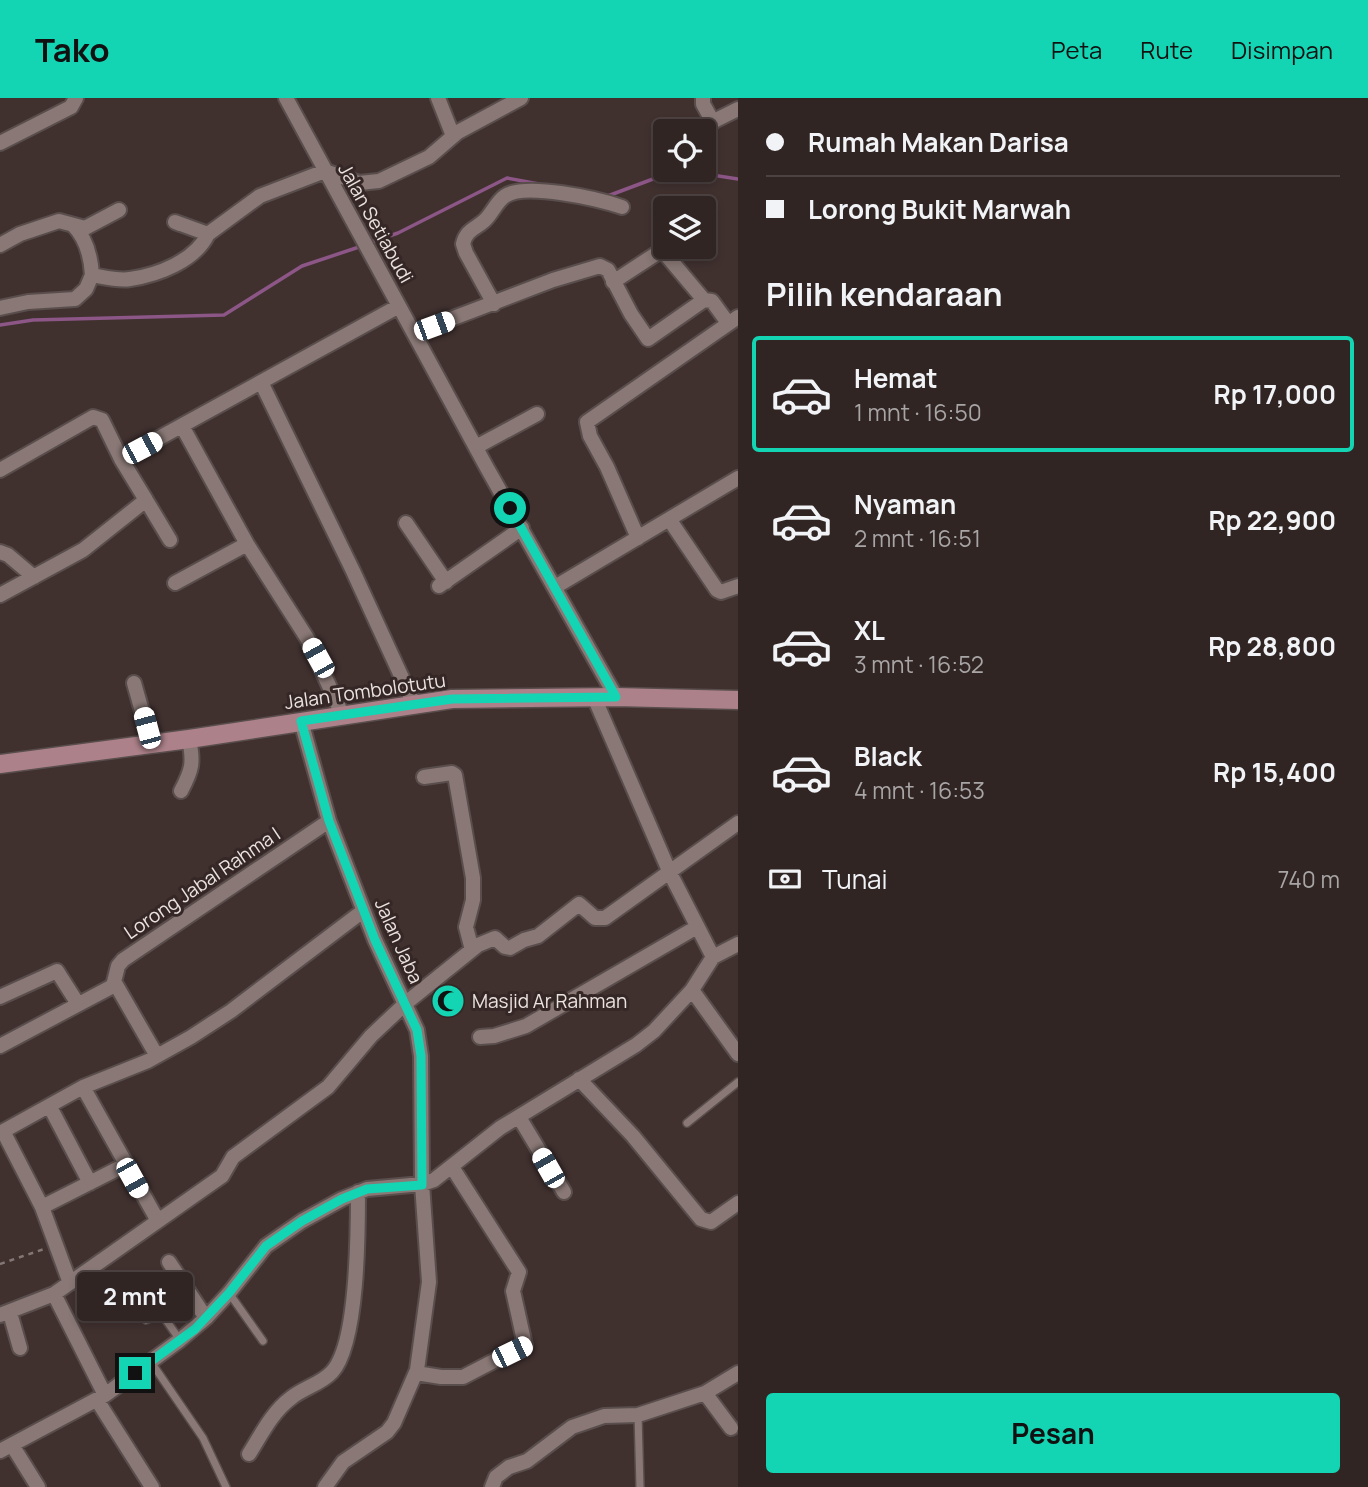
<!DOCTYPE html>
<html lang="id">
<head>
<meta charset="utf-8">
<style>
  body { margin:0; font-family:Manrope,sans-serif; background:#382d2b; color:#f1f3f6; height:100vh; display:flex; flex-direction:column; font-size:26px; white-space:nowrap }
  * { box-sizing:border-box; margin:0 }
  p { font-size:23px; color:#a8a5a6 }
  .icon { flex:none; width:38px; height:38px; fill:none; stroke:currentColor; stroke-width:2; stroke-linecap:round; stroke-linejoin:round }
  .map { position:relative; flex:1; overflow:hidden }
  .details { display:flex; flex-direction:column; background:#302523; width:630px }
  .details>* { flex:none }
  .guide { display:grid; align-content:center; height:154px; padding:0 28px; background:#302523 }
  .buttons { position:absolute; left:653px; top:21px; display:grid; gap:14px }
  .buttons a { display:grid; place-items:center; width:63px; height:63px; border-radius:7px; background:#302523; box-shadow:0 4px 10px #0003,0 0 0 2px #4b4241; font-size:35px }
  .end { position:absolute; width:32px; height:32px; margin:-16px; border:9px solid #14d5b3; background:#111; box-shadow:0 0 0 4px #111 }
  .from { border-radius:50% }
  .bubble { position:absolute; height:49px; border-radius:7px; background:#302523; box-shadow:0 4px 10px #0003,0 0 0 2px #4b4241; font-size:23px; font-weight:700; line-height:49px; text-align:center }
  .car { position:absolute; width:21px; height:42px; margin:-21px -10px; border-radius:9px; box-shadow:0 0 5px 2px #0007; background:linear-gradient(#fff 24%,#345 0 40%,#fff 0 76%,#345 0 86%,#fff 0) }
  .guide b { display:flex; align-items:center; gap:24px; height:66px; font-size:26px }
  .guide b+b { border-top:2px solid #4b4241 }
  .guide i { width:18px; height:18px; background:#f1f3f6 }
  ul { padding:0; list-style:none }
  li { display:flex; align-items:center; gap:21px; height:116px; margin:0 14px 10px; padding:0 14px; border:4px solid transparent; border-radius:7px }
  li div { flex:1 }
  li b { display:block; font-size:26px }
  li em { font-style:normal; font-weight:700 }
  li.on { border-color:#14d5b3 }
  li>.icon { width:63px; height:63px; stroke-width:1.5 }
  h2 { padding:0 28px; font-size:32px; line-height:84px }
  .pay { display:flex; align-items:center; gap:18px; height:77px; padding:0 28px; font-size:26px }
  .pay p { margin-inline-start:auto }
  .primary-button { display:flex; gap:14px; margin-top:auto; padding:14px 28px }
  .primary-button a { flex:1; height:80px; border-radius:7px; background:#14d5b3; color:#111; font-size:28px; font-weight:700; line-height:80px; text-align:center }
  header { display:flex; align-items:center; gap:42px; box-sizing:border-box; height:98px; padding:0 35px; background:#14d5b3; color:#111 }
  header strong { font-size:33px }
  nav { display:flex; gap:38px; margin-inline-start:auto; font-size:24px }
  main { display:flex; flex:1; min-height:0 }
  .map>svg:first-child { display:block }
</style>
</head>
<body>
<header>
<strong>Tako</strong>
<nav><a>Peta</a><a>Rute</a><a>Disimpan</a></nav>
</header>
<main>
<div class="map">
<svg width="738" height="1389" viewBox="0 0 738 1389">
  <rect width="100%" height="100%" fill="#40312f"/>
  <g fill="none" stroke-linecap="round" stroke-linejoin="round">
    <path stroke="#8c5687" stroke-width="3.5" d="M680 72 738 81
      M605 99 677 72
      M369 145 398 135 507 80 539 86
      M0 227 33 222 224 217 302 168 362 148"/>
    <defs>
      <path id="lane" d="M687 1025 738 984
        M229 1195 263 1243
        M146 1222 161 1215 180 1242
        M151 1264 203 1340 226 1389
        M638 1317 640 1389"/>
      <path id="street" d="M286 0 487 370 616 599
        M438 0 453 38
        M703 0V6L713 24
        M694 33 738 11
        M0 45 71 9 76 0
        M180 126 175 124 208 136 260 98 325 73 359 85 379 83 429 59 458 34 521 0
        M73 127C86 140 91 160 92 177 104 179 118 183 130 181 158 177 195 163 208 136
        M0 147 20 136 59 123 85 130 119 112
        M613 184 662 152 704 202
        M494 206 466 155 463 146C466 132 475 131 484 123 492 116 496 104 505 98 525 84 599 101 622 109
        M0 210 28 204 75 201 86 191 92 177
        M414 235 553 182 600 168 608 172 631 216 648 241 704 202 712 203 728 225
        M261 284 353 473 414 606
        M182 328 247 446 307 540 342 616
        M476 349 537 316
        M0 372 93 319 102 322 121 361
        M146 402 170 442
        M669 421 717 492 721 494 738 488
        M406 425 446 484
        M638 440 607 369 590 338 587 324 738 219
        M0 454 8 457 34 479
        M175 485 247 446
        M439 488 522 430
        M555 489 738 380
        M0 497 83 452 146 402 121 361 399 208
        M134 585 151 645
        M594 599 670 775 713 859
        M301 623 329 723 375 842 417 932 421 958 422 1086 429 1184 417 1272 394 1325 387 1334 343 1364 325 1389
        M424 679 452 675 455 677 473 780V802L466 829 472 852
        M181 693C192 672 194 665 189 641
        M115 885 157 958
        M692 892 738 956
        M0 899 57 873 78 906
        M480 939 494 938 526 928 697 829
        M0 948 113 888 118 868 123 862 329 723
        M579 981 633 1038 701 1121 711 1124 738 1105
        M83 989 158 1123
        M50 1009 90 1085
        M519 1019 564 1094
        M3 1033 42 1109 70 1185
        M0 1035 83 989 148 963 191 939 231 913 363 813
        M42 1109 125 1067
        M169 1164 206 1220
        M54 1196 105 1297
        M10 1215 20 1250
        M0 1217 54 1196 222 1078 233 1059 328 989 371 938 406 905 478 847 495 840 505 849 510 850 524 842 538 838 579 806 595 820H605L738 725
        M416 1275 441 1279H463L525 1247 513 1193 519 1174 452 1069
        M97 1302 152 1389
        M731 1330 705 1295 738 1275
        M12 1347 38 1389
        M0 1353 105 1297 180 1242 206 1220 229 1195 266 1148 302 1123 342 1101 367 1091 422 1086 434 1082 500 1030 636 947 654 933 692 892 713 859 738 846
        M249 1356C261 1337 272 1314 291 1300 303 1290 321 1286 332 1274 358 1246 358 1134 358 1094
        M492 1389 496 1379 509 1369 527 1363 572 1329 604 1318 638 1317 705 1295"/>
      <path id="secondary" d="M0 666 189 641 452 601 616 599 738 602"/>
    </defs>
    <use href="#lane" stroke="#594e4c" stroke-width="10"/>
    <use href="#street" stroke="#594e4c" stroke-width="18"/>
    <use href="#secondary" stroke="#594e4c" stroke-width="21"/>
    <path stroke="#837775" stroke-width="2.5" stroke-dasharray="5 5" stroke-linecap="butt" d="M0 1166 44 1151"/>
    <use href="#lane" stroke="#897875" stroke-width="7"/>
    <use href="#street" stroke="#897875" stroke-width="14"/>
    <use href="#secondary" stroke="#ac8189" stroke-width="18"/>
  </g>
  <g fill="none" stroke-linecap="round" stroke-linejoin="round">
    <path stroke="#14d5b3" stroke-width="9" d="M135 1275 195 1231 229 1195 266 1148 302 1123 342 1101 367 1091 422 1087 421 958 417 932 375 842 329 723 301 623 452 601 616 599 510 410"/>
  </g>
  <defs>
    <symbol id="mosque-disc" viewBox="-11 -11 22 22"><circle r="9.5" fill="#14d5b3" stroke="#352725"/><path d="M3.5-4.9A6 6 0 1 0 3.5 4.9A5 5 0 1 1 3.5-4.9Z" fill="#111"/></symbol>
  </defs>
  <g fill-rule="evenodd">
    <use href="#mosque-disc" x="429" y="884" width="38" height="38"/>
  </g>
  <g text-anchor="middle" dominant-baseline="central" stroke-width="6" stroke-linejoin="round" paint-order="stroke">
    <g font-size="19" fill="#ece3e1" stroke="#352725">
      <text transform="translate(376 125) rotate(61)">Jalan Setiabudi</text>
      <text transform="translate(365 593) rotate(-8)">Jalan Tombolotutu</text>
      <text transform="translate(202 785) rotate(-34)">Lorong Jabal Rahma I</text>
      <text transform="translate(399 843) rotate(66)">Jalan Jaba</text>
    </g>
    <g font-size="19" fill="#ece3e1" stroke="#352725" text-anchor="start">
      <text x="472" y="903">Masjid Ar Rahman</text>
    </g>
  </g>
</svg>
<div class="buttons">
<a><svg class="icon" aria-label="locate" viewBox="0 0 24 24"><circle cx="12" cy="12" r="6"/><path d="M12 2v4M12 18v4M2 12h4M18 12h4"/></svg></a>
<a><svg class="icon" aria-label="layers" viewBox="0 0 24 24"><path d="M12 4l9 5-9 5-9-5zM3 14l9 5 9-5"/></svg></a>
</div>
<i class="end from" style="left:510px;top:410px"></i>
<i class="end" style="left:135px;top:1275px"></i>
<div class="bubble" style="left:77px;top:1174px;width:116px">2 mnt</div>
<i class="car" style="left:434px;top:228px;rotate:70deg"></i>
<i class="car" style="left:142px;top:350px;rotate:62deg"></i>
<i class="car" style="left:318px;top:560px;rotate:331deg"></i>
<i class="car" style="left:147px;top:630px;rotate:345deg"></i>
<i class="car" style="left:548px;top:1070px;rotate:330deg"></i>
<i class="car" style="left:132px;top:1080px;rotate:151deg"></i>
<i class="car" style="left:512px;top:1254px;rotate:64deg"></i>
</div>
<section class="details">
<div class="guide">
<b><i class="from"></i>Rumah Makan Darisa</b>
<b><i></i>Lorong Bukit Marwah</b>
</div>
<h2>Pilih kendaraan</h2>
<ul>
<li class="on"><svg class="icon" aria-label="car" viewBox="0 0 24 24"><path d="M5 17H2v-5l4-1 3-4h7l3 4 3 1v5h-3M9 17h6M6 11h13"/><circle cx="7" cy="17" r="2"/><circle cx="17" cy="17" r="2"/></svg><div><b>Hemat</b><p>1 mnt · 16:50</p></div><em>Rp 17,000</em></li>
<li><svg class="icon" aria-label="car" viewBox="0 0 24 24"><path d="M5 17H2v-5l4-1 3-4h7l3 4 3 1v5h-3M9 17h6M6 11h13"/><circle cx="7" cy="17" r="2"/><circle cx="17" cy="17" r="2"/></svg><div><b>Nyaman</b><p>2 mnt · 16:51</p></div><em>Rp 22,900</em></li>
<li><svg class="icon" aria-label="car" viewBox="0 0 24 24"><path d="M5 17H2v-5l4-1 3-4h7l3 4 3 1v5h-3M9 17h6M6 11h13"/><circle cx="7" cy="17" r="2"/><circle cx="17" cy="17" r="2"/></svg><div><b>XL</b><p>3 mnt · 16:52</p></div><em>Rp 28,800</em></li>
<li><svg class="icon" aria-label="car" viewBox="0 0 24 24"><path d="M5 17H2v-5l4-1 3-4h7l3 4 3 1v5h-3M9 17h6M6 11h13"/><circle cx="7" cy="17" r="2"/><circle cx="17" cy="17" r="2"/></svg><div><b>Black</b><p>4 mnt · 16:53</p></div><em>Rp 15,400</em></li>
</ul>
<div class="pay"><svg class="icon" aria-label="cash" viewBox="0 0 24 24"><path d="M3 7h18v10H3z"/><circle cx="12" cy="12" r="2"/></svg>Tunai<p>740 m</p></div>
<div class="primary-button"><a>Pesan</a></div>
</section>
</main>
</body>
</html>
